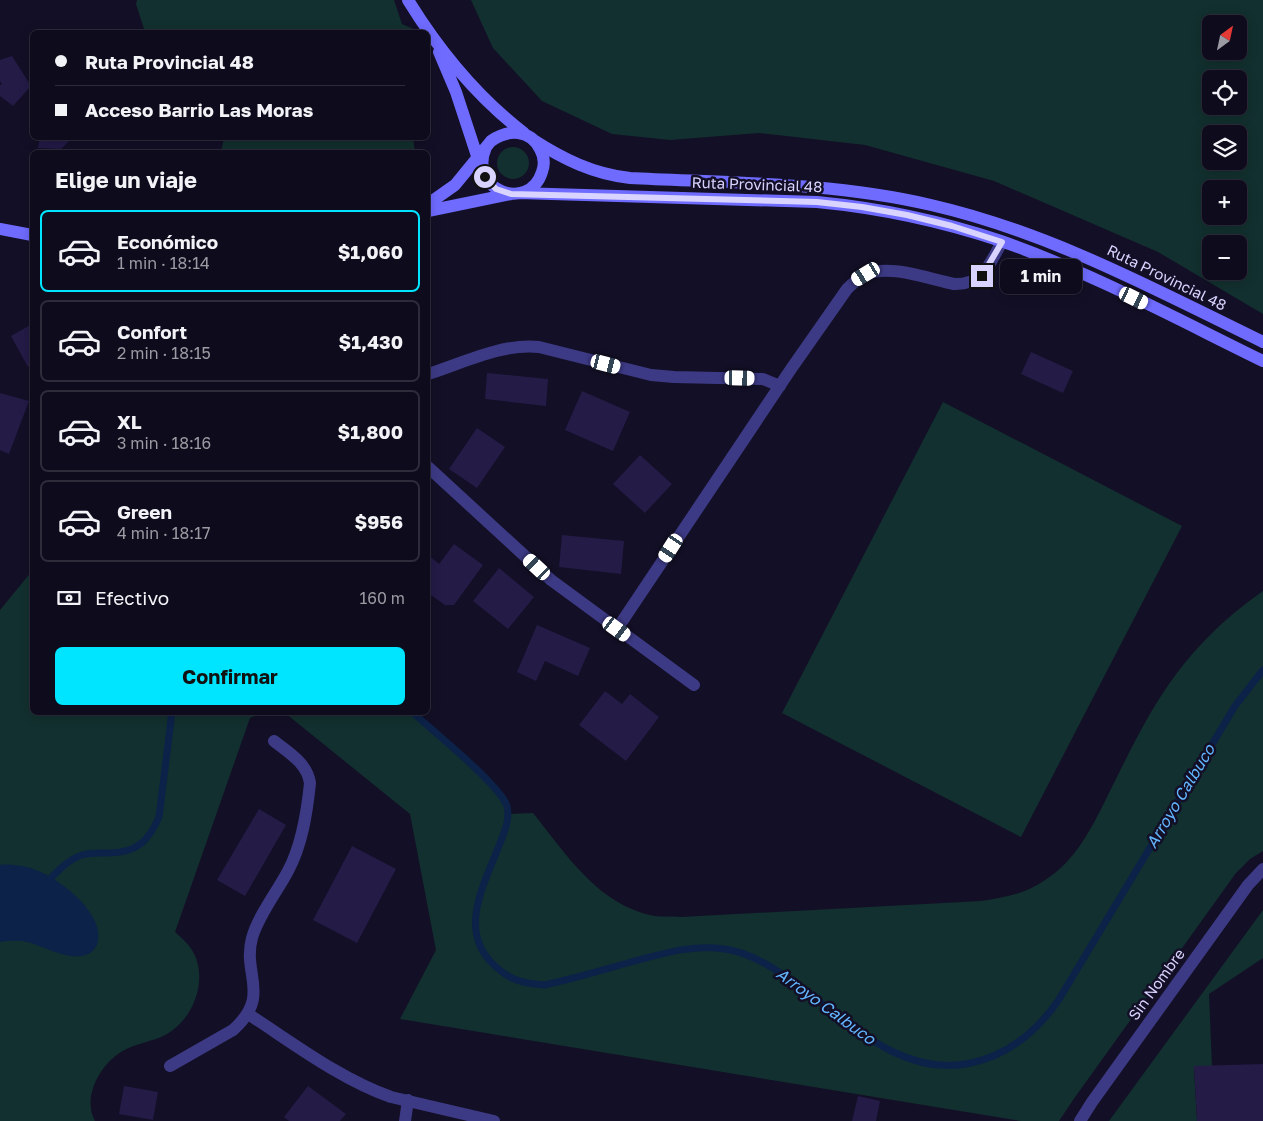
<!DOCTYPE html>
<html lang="es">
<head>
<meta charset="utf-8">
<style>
  body { margin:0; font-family:"Golos Text",sans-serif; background:#171425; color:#f1f3f6; height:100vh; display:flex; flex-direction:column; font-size:19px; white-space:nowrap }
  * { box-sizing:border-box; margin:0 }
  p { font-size:16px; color:#9b9ba3 }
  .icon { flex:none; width:28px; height:28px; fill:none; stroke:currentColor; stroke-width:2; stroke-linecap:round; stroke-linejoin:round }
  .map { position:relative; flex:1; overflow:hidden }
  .details { position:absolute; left:30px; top:150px; width:400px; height:565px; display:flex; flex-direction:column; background:#0e0b1c; border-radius:8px; box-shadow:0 2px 12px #0003,0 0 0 1px #2e2b3b }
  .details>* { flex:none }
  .top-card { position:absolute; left:30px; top:30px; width:400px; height:110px; border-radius:8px; box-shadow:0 2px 12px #0003,0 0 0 1px #2e2b3b; display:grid; align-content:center; height:110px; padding:0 25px; background:#0e0b1c }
  .needle { width:32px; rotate:33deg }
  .buttons { position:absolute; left:1202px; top:15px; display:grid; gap:10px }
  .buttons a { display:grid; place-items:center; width:45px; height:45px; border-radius:8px; background:#0e0b1c; box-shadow:0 2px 12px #0003,0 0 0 1px #2e2b3b; font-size:25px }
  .end { position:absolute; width:22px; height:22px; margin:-11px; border:6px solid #d9d4ff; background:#111; box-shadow:0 0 0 2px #111 }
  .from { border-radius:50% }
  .bubble { position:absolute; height:35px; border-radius:8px; background:#0e0b1c; box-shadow:0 2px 12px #0003,0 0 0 1px #2e2b3b; font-size:16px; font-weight:700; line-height:35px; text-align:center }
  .car { position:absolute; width:15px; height:30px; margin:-15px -8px; border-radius:6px; box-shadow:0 0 4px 1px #0007; background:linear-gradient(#fff 24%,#345 0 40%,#fff 0 76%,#345 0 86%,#fff 0) }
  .top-card b { display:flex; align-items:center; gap:18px; height:48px; font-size:19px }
  .top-card b+b { border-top:1px solid #2e2b3b }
  .top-card i { width:12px; height:12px; background:#f1f3f6 }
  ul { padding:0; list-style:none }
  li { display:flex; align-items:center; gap:15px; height:82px; margin:0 10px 8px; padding:0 15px; border:2px solid #2e2b3b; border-radius:8px }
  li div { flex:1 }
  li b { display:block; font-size:19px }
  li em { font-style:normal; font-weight:700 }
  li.on { border-color:#00e5ff }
  li>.icon { width:45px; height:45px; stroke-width:1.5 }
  h2 { padding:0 25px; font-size:22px; line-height:60px }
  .pay { display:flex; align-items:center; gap:12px; height:55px; padding:0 25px; font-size:19px }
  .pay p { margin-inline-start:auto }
  .primary-button { display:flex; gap:10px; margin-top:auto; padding:10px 25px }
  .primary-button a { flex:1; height:58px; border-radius:8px; background:#00e5ff; color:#111; font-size:20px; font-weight:700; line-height:58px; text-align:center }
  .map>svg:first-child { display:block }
</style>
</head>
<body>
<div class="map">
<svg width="1263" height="1121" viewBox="0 0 1263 1121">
  <rect width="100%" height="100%" fill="#130f26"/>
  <path fill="#12302f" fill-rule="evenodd" d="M137 0H394L402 24 420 32H145L136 4Z
    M471 0H1263V314L1158 252 994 181 865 145 759 133 670 140 612 134 542 101 493 48ZM1211 24H1239V51H1211ZM1211 79H1239V106H1211ZM1211 134H1239V161H1211ZM1211 189H1239V216H1211ZM1211 244H1239V271H1211Z
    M224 138H413L415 152H221Z
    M497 163a16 16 0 1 1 32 0a16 16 0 1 1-32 0Z
    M943 402 1182 526 1021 837 782 713Z
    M32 571V712L262 713 250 718 175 932C183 939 192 947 196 958 206 986 192 1019 167 1034 153 1042 135 1043 121 1052 100 1065 82 1097 95 1121H0V610Z
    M1263 591V851L1250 859 1236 873 1073 1100 1059 1121H1021L400 1019 436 950 410 814 285 713H412L492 785 504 799 508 814 533 813C566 854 598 905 654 916 662 917 672 916 681 917L981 901C1003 898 1024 894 1042 882 1076 862 1092 827 1109 793 1125 761 1140 729 1159 699 1186 656 1221 620 1263 591Z
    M1263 910V958L1209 994 1212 1066 1194 1067 1197 1121H1109Z"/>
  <path fill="#0c2248" d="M0 865C9 864 18 865 27 867 53 873 105 911 98 942 96 948 92 953 86 955 67 961 44 946 27 942 18 940 9 941 0 942Z"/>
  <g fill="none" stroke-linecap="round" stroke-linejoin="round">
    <path stroke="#0c2248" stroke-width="7" d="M412 712C432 730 500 785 507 806 510 818 505 831 500 843 487 879 458 926 490 961 507 979 519 983 544 985 573 979 602 970 631 962 662 954 692 944 724 949 748 952 770 965 789 979 843 1016 899 1079 971 1063 1009 1055 1036 1032 1058 1001L1235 706 1263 670
      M45 884C56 873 67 860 82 855 91 852 100 853 109 853 136 853 149 841 159 817L172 712"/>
  </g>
  <path fill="#241b47" d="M12 56 31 86 13 106 0 96V85L2 84 0 81V60Z
    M40 138H72L61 149 38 148Z
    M32 324V363L28 367 11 336Z
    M1031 352 1073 371 1063 393 1021 374Z
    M487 373 548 379 546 406 485 399Z
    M582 391 630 412 613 451 565 430Z
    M0 393 29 401 9 454 0 450Z
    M477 428 505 447 477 488 449 469Z
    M640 455 672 484 645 513 613 484Z
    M562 535 624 541 621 574 559 567Z
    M454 544 483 565 454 605H445L428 593V555L439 564Z
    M499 568 534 597 508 629 473 601Z
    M537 625 590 648 578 676 545 661 536 681 517 672Z
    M605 691 622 704 630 694 659 717 626 761 579 725Z
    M259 809 286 825 245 896 217 880Z
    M352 846 396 869 357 943 313 920Z
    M1263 1064V1121H1197L1194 1066Z
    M124 1086 158 1092 153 1120 119 1114Z
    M308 1086 346 1114 340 1121H289L284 1117Z
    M858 1096 880 1101 876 1121H852Z"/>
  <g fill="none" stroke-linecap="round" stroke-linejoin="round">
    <path stroke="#3d3a85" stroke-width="12" d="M248 1014C293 1043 340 1079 391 1097L494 1121
      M170 1066 233 1030C272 995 242 975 252 938 258 916 277 892 288 871 302 845 307 813 310 783 307 763 289 753 274 741
      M405 1121 408 1100"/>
    <path stroke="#3d3a85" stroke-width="12" d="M428 374C463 363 502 343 539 347L651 375 674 377 763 379 780 386
      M428 467 551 580 694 685
      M617 629 791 369 847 289C853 283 859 278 866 274 890 264 929 279 954 284 984 285 989 264 1002 242
      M1080 1121 1092 1102 1248 885 1263 869"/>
    <path stroke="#6f6bff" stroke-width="12" d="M408 0C440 52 476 96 524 133
      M439 52 456 92 479 162
      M532 139C563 159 593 174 630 178 731 183 833 182 931 205 1049 232 1156 290 1263 342
      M519 193 817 202C880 208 941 221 1001 241 1092 273 1177 319 1263 361
      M428 204 455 185 491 141C508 129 530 129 540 149 544 156 545 164 542 172 529 213 467 191 486 147
      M428 211 511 194
      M0 229 32 235"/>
  </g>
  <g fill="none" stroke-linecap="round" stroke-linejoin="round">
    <path stroke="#d9d4ff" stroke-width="6" d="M485 177 496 189 511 194 817 202 862 207 907 215 952 226 1002 242 982 276"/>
  </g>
  <g text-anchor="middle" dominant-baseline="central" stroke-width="5" stroke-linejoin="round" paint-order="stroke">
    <g font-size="15" fill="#d9d4ff" stroke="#130f26">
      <text transform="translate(757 184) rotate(2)">Ruta Provincial 48</text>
      <text transform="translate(1167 277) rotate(26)">Ruta Provincial 48</text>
      <text transform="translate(1156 984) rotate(-54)">Sin Nombre</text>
    </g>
    <g font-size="16" font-style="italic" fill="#62b6ff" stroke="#130f26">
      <text transform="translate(1180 796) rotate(-59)">Arroyo Calbuco</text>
      <text transform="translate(826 1006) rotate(36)">Arroyo Calbuco</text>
    </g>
  </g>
</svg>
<div class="buttons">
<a><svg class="needle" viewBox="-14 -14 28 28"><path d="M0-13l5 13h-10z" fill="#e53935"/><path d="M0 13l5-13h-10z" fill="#9b9ba3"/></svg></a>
<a><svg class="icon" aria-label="locate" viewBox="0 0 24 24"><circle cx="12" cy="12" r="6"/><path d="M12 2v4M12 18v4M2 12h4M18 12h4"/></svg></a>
<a><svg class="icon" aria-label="layers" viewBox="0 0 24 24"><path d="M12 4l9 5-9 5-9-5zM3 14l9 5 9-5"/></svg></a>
<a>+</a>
<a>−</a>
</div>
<i class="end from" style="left:485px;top:177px"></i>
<i class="end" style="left:982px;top:276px"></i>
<div class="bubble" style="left:1000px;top:259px;width:82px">1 min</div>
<i class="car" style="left:866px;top:274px;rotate:239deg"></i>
<i class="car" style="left:1134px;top:298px;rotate:116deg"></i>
<i class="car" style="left:606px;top:364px;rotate:104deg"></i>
<i class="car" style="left:740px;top:378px;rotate:91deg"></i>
<i class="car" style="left:671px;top:548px;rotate:213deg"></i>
<i class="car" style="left:537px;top:567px;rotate:313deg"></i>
<i class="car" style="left:617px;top:629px;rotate:126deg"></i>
<div class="top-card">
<b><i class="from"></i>Ruta Provincial 48</b>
<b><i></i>Acceso Barrio Las Moras</b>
</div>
<section class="details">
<h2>Elige un viaje</h2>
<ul>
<li class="on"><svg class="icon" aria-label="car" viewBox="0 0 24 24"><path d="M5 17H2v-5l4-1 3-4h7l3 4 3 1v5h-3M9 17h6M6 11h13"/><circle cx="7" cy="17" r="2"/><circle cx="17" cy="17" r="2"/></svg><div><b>Económico</b><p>1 min · 18:14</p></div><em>$1,060</em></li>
<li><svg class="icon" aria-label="car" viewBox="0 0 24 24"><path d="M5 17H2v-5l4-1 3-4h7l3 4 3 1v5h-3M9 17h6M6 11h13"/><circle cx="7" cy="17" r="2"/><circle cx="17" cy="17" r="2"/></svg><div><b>Confort</b><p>2 min · 18:15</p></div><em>$1,430</em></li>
<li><svg class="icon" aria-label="car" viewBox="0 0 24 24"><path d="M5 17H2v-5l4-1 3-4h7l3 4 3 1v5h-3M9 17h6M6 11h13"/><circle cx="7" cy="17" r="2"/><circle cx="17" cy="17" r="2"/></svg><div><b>XL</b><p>3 min · 18:16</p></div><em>$1,800</em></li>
<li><svg class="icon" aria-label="car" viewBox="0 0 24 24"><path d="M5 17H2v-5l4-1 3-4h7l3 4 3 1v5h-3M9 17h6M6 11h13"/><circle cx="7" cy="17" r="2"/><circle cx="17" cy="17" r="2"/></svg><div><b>Green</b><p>4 min · 18:17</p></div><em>$956</em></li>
</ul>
<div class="pay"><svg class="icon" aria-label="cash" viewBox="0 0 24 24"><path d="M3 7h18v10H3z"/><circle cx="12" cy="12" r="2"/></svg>Efectivo<p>160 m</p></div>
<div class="primary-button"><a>Confirmar</a></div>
</section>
</div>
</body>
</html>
